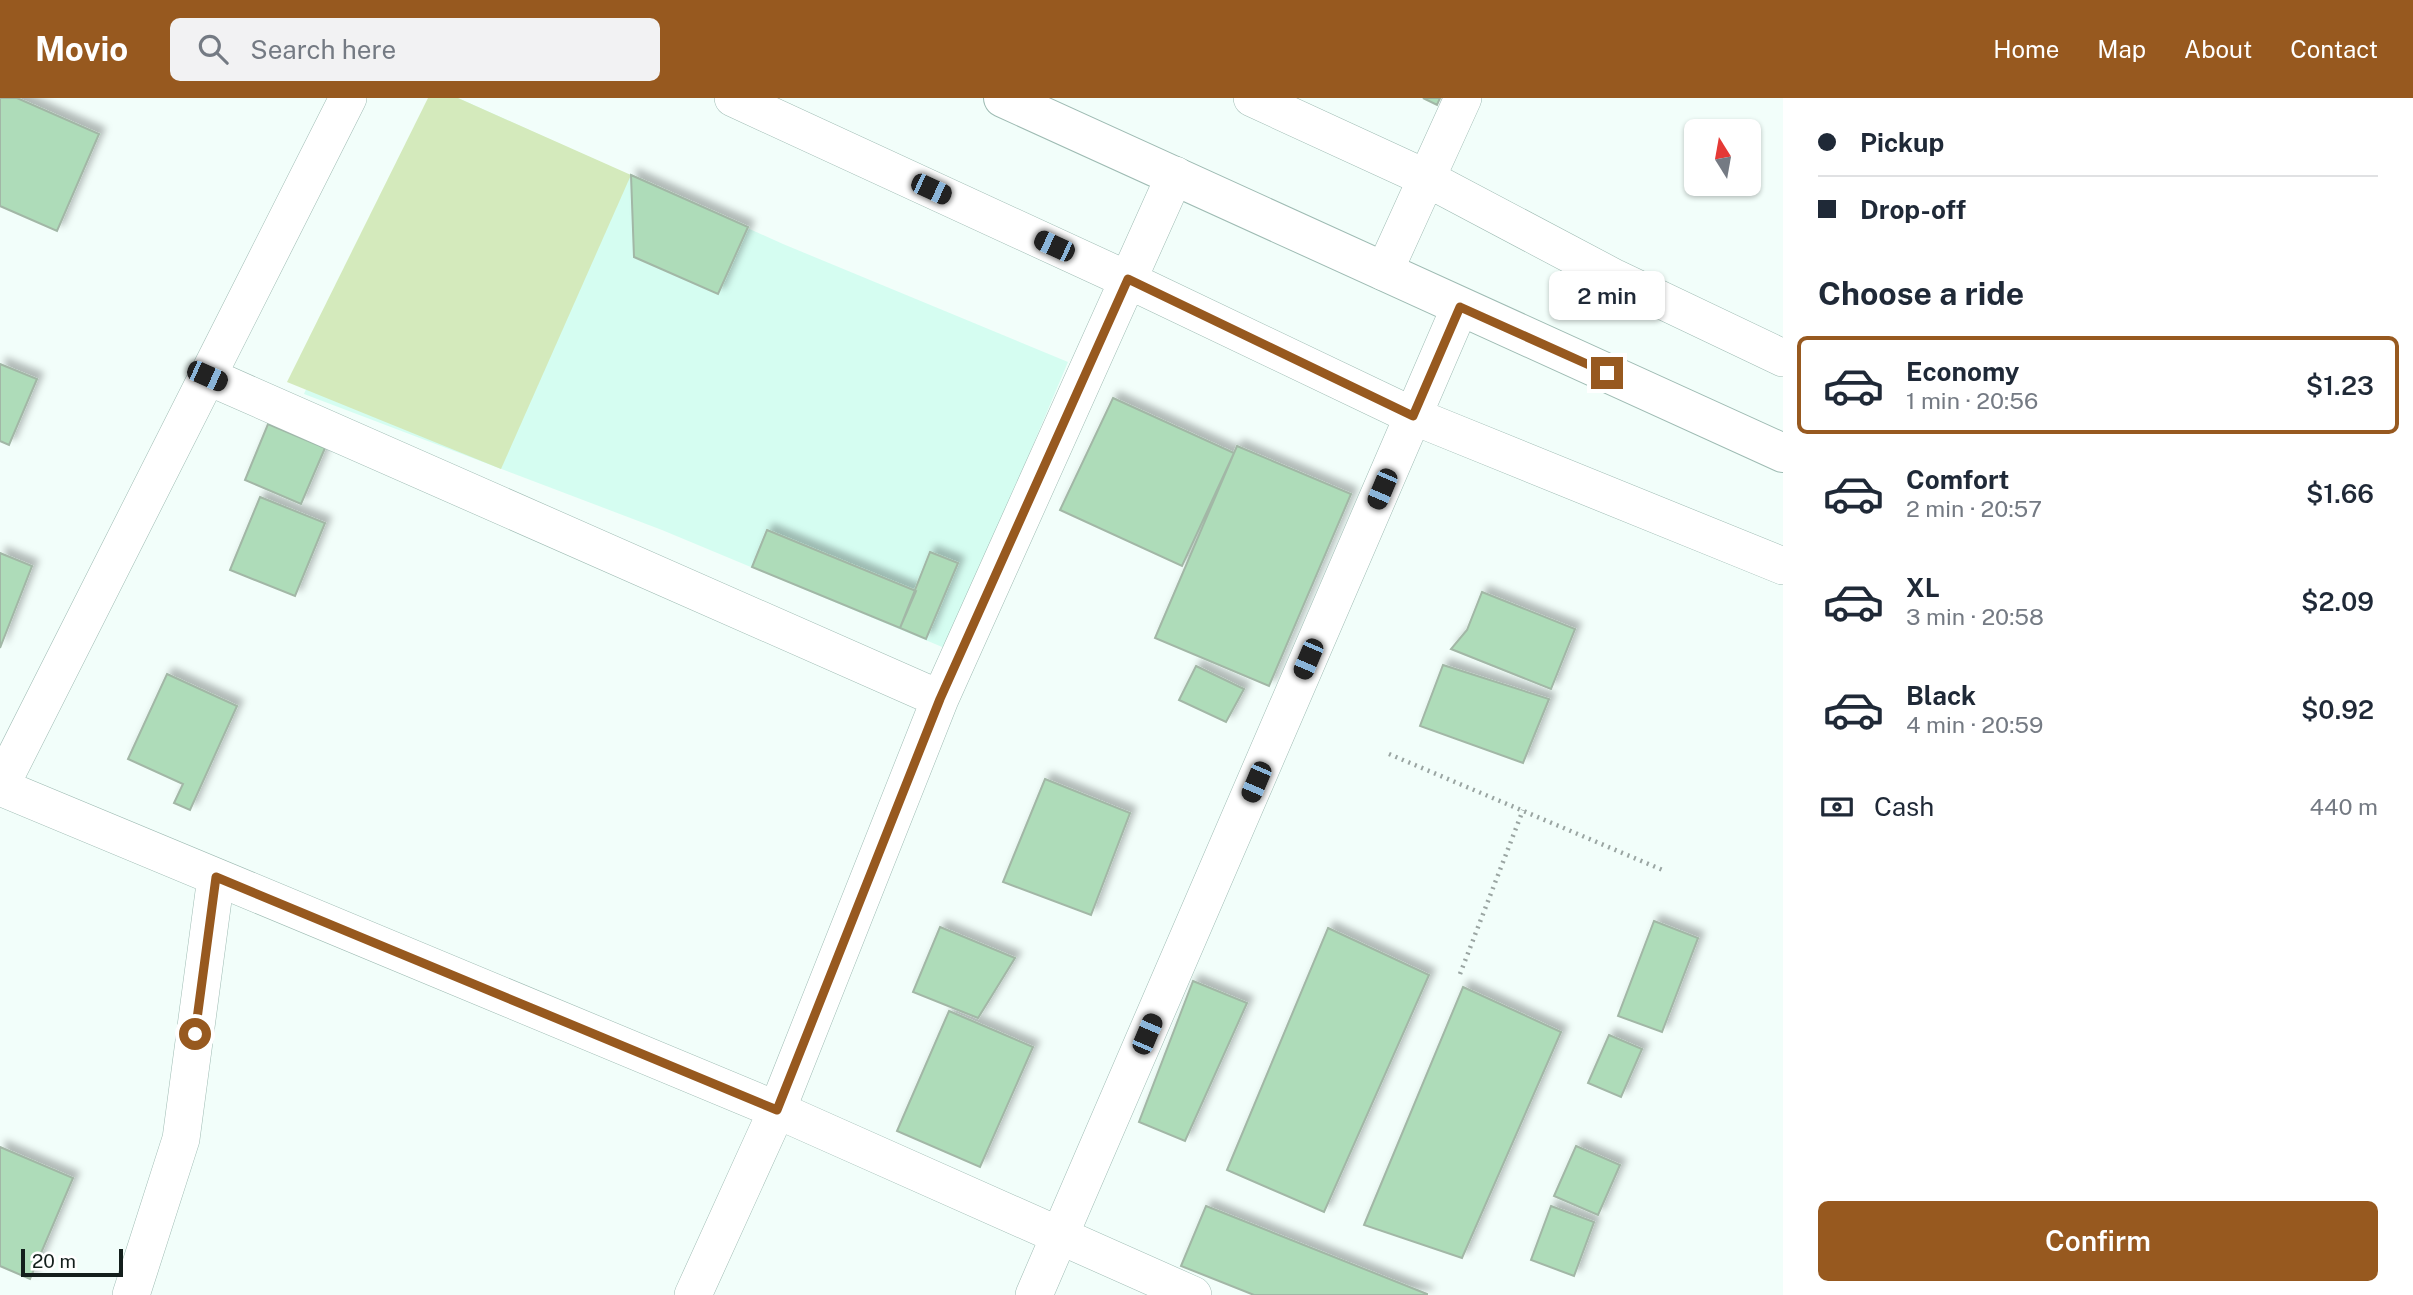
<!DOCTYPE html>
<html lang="en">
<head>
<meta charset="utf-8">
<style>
  body { margin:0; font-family:"Public Sans",sans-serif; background:#f2f2f3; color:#1f2937; height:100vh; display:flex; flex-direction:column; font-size:26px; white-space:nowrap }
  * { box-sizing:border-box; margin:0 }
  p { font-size:23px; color:#747a83 }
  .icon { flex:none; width:38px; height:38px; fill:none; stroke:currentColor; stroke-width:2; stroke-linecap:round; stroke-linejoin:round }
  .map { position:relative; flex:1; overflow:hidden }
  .sheet { display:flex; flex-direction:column; background:#fff; width:630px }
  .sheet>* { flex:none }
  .top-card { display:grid; align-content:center; height:154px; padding:0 35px; background:#fff }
  .needle { width:46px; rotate:349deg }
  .tools { position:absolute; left:1684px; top:21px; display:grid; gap:14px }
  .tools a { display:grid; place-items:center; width:77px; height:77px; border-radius:10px; background:#fff; box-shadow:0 2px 5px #0004; font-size:35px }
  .scale { position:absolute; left:21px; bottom:18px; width:102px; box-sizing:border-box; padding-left:7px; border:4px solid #141f1c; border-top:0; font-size:19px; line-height:24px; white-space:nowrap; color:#141f1c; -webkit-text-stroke:5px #fff; paint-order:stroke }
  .end { position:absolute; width:32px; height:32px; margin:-16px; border:9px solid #97591f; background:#fff; box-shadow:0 0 0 4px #fff }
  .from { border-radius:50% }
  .bubble { position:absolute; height:49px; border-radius:10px; background:#fff; box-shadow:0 2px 5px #0004; font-size:23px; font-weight:600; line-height:49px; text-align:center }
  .car { position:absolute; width:21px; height:42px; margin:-21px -10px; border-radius:9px; box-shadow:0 0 5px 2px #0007; background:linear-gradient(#222 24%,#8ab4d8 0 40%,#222 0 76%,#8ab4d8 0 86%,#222 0) }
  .top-card b { display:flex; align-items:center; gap:24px; height:66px; font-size:26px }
  .top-card b+b { border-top:2px solid #e0e1e3 }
  .top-card i { width:18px; height:18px; background:#1f2937 }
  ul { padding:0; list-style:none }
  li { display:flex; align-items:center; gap:21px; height:98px; margin:0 14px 10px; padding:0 21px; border:4px solid transparent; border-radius:10px }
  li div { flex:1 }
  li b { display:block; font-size:26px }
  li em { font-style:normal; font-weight:600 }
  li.selected { border-color:#97591f }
  li>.icon { width:63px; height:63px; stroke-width:1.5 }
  h2 { padding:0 35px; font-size:32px; line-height:84px }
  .pay { display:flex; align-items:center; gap:18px; height:77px; padding:0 35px; font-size:26px }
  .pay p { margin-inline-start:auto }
  .primary-button { display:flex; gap:14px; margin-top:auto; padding:14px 35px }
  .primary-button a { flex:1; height:80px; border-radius:10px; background:#97591f; color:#fff; font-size:28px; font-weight:600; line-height:80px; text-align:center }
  header { display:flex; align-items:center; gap:42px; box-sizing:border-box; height:98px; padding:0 35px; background:#97591f; color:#fff }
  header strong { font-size:33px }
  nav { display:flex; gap:38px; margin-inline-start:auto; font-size:24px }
  .search { width:490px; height:63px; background:#f2f2f3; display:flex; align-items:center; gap:18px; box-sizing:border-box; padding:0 24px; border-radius:10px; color:#747a83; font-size:26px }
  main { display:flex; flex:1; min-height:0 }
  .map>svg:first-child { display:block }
</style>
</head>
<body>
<header>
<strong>Movio</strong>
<div class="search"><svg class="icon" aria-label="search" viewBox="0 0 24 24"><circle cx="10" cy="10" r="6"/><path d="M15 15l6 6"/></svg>Search here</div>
<nav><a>Home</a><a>Map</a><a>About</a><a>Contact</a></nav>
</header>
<main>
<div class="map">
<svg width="1783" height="1197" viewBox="0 0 1783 1197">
  <defs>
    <filter id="shadow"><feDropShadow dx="6" dy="-6" stdDeviation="3.5" flood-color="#0004"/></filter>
  </defs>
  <rect width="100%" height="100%" fill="#f2fefa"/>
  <path fill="#d5fdf1" d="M429 0H458L783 146 1068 264 947 551 662 432 304 296Z"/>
  <path fill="#d4eabc" d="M428 0H458L631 77 501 371 287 284Z"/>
  <path fill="#aedcb9" stroke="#a2b7a6" stroke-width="2" filter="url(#shadow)" d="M0 0H17L99 36 57 133 0 108Z
    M1423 0H1440L1437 7Z
    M631 77 748 129 718 196 634 159Z
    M0 266 37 281 9 347 0 343Z
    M1113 300 1234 355 1182 468 1060 412Z
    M268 326 325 350 301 406 245 382Z
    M1237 348 1351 396 1269 588 1155 540Z
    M260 399 325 425 295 498 230 472Z
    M767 432 916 493 900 530 752 469Z
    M930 454 958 465 926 541 900 530Z
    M0 455 32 468 0 550Z
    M1482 494 1575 531 1551 591 1451 551 1467 532Z
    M1443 567 1549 601 1523 665 1420 628Z
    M1196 568 1244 591 1226 624 1179 602Z
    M167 576 237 608 190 712 174 705 183 686 128 661Z
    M1045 681 1130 715 1091 817 1003 784Z
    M1654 823 1698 840 1662 934 1618 918Z
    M940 829 1015 860 978 920 913 894Z
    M1328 830 1429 877 1324 1114 1227 1072Z
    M1193 883 1247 905 1185 1043 1139 1024Z
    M1463 889 1561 934 1462 1160 1364 1127Z
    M949 913 1033 949 980 1069 897 1033Z
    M1609 937 1642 951 1621 999 1588 985Z
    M1576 1048 1620 1067 1598 1117 1554 1098Z
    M0 1049 73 1080 30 1181 0 1168Z
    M1206 1108 1427 1196V1197H1254L1181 1168Z
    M1551 1108 1594 1124 1574 1178 1531 1162Z"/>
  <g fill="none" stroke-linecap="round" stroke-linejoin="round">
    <defs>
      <path id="street" d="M348 0 0 689 777 1012 1193 1197
        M733 0 1128 182 1413 318 1783 468
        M1252 0 1426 80 1615 180 1783 260
        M1384 174 1463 0
        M207 278 940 601
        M131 1197 181 1041 216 779
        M693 1197 777 1012 940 601 1175 77
        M1034 1197 1460 209"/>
      <path id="secondary" d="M1003 0 1783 355"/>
    </defs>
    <use href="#street" stroke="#9ebbb3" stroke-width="38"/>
    <use href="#secondary" stroke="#9ebbb3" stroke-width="40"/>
    <path stroke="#9aa5a2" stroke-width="4.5" stroke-dasharray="2 5" stroke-linecap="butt" d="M1389 656 1665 773
      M1460 876 1523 712"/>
    <use href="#street" stroke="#fff" stroke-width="37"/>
    <use href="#secondary" stroke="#fff" stroke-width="38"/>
  </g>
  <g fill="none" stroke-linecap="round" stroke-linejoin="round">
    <path stroke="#97591f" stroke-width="9" d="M195 936 216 779 777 1012 940 601 1128 181 1413 318 1460 209 1607 275"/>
  </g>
</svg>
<div class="tools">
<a><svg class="needle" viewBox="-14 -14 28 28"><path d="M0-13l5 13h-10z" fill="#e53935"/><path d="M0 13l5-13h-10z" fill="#747a83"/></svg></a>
</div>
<div class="scale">20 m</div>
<i class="end from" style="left:195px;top:936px"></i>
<i class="end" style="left:1607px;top:275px"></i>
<div class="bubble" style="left:1549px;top:173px;width:116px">2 min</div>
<i class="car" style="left:931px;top:91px;rotate:115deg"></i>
<i class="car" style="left:1054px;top:148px;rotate:295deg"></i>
<i class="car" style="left:207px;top:278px;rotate:114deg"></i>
<i class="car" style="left:1382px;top:391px;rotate:203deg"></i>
<i class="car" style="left:1308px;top:561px;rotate:203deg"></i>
<i class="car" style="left:1256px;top:684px;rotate:203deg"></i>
<i class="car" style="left:1147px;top:936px;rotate:23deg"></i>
</div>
<section class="sheet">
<div class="top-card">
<b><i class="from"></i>Pickup</b>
<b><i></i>Drop-off</b>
</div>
<h2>Choose a ride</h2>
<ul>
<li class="selected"><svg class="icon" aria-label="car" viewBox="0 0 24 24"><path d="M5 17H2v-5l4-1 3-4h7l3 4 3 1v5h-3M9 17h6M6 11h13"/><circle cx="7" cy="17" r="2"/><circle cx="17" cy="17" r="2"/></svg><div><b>Economy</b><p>1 min · 20:56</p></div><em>$1.23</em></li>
<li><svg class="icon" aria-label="car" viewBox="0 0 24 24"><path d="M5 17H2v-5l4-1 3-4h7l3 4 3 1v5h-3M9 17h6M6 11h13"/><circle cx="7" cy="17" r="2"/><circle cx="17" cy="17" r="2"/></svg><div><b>Comfort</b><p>2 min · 20:57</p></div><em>$1.66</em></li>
<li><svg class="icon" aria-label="car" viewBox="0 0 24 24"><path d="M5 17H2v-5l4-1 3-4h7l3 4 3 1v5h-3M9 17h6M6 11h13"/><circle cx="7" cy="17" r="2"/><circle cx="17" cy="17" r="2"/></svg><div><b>XL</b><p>3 min · 20:58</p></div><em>$2.09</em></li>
<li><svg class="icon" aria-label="car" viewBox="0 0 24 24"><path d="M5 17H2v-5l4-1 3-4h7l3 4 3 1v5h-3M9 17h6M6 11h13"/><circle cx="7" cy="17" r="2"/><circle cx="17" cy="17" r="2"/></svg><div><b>Black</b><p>4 min · 20:59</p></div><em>$0.92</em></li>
</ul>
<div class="pay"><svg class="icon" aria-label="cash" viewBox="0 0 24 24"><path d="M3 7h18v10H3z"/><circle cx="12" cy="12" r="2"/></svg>Cash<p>440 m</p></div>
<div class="primary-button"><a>Confirm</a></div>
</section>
</main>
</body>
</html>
